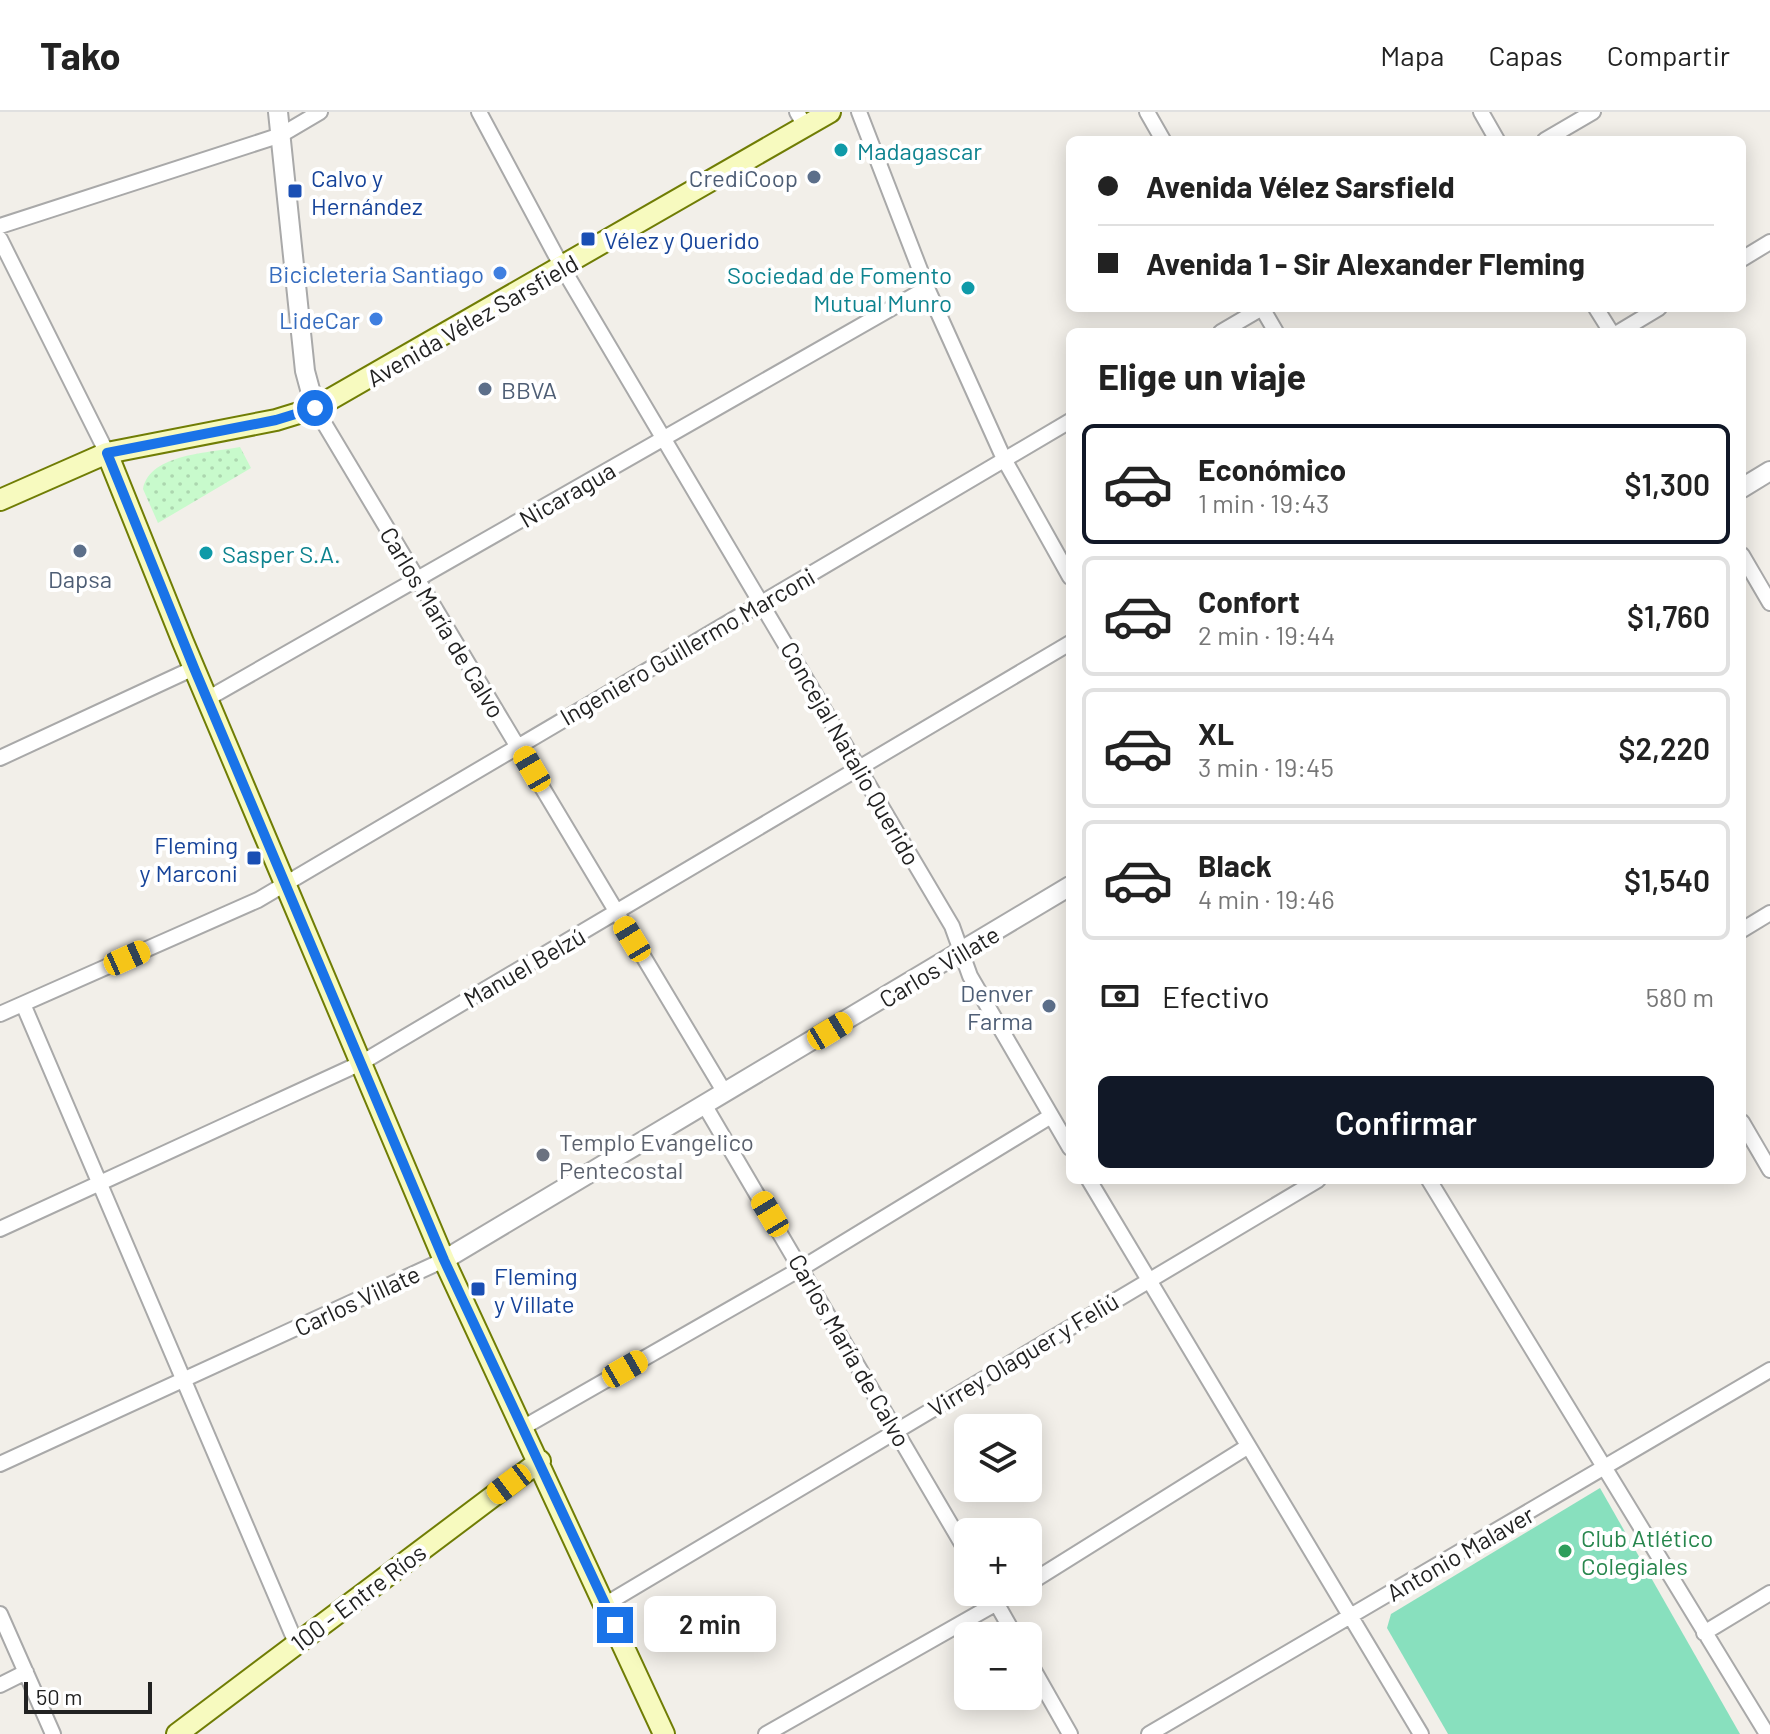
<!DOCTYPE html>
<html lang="es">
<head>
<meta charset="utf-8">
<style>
  body { margin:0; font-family:Barlow,sans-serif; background:#f2f2f2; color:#222; height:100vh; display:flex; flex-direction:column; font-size:30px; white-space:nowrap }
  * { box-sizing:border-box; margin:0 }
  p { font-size:26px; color:#767676 }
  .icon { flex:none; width:44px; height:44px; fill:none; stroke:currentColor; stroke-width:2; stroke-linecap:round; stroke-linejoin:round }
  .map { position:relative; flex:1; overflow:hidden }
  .panel { position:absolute; left:1066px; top:216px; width:680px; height:856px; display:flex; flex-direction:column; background:#fff; border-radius:12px; box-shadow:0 4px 20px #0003 }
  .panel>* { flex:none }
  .banner { position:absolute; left:1066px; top:24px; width:680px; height:176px; border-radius:12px; box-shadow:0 4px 20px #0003; display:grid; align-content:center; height:176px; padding:0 32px; background:#fff }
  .tools { position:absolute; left:954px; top:1302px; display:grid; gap:16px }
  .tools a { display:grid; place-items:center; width:88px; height:88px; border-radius:12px; background:#fff; box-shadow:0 4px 20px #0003; font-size:40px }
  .scale { position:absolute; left:24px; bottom:20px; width:128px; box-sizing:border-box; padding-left:8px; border:4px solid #222; border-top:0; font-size:22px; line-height:28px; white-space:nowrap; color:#222; -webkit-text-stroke:6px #fff; paint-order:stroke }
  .end { position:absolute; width:36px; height:36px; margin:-18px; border:10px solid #1a73e8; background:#fff; box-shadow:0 0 0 4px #fff }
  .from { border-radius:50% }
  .bubble { position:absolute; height:56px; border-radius:12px; background:#fff; box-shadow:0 4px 20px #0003; font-size:26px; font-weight:600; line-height:56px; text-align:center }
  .car { position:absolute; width:24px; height:48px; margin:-24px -12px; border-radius:10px; box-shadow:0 0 6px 2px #0007; background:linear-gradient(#f5c518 24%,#345 0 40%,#f5c518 0 76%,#345 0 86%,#f5c518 0) }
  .banner b { display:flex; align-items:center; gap:28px; height:76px; font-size:30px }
  .banner b+b { border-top:2px solid #e0e0e0 }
  .banner i { width:20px; height:20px; background:#222 }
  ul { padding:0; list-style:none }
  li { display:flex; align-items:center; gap:24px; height:120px; margin:0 16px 12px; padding:0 16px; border:4px solid #e0e0e0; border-radius:12px }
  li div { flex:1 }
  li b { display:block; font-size:30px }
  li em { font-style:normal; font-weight:600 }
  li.current { border-color:#111827 }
  li>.icon { width:72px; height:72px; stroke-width:1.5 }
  h2 { padding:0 32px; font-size:36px; line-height:96px }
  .pay { display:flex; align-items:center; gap:20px; height:88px; padding:0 32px; font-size:30px }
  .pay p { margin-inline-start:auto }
  .cta { display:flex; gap:16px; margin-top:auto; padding:16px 32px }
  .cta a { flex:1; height:92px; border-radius:12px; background:#111827; color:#fff; font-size:32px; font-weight:600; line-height:92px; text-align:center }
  header { display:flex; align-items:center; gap:48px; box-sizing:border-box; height:112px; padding:0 40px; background:#fff; border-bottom:2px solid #e0e0e0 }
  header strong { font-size:38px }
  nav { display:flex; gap:44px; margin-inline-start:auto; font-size:28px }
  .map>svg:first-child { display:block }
</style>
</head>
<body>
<header>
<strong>Tako</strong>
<nav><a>Mapa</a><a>Capas</a><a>Compartir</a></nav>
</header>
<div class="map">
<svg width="1770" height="1622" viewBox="0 0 1770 1622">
  <defs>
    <pattern id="park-dots" width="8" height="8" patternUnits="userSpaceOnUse" patternTransform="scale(2)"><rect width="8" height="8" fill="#c8facc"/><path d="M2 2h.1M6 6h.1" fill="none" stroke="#acd6af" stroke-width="1.8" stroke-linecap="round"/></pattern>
  </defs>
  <rect width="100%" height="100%" fill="#f2efe9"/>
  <path fill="url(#park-dots)" d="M240 335 251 356 158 411 143 377C150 341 211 341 240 335Z"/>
  <path fill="#88e0be" d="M1600 1376 1740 1622H1448L1387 1516 1391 1502Z"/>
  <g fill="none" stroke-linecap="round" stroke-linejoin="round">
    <defs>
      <path id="minor" d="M479 0 562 155 952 814 970 864 1070 1036
        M797 0 805 14
        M859 0 927 176 1004 347 1070 465
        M1147 0 1163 28
        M1481 0 1497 28
        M1545 28 1593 0
        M0 114 281 23 320 0
        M0 127 107 341
        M1742 147 1770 130
        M1262 196 1276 220
        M1596 196 1611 220
        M1221 220 1262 196
        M1619 220 1659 196
        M315 296 725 981
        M1742 443 1770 491
        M207 587 927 176
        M0 646 194 556
        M1742 818 1770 801
        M23 892 296 1531
        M0 902 258 788 1070 309
        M705 994 968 1442
        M1742 1010 1770 1058
        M1089 1068 1421 1622
        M1429 1068 1767 1622
        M0 1117 361 951 1070 531
        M524 1315 802 1156 1051 1004
        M0 1352 444 1148
        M1028 1472 1247 1335
        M990 1480 1015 1524
        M606 1492 1318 1068
        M0 1502 53 1622
        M1704 1521 1770 1481
        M1028 1548 1070 1622
        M0 1573 26 1560
        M766 1622 1016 1480
        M1149 1622 1770 1258"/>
      <path id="tertiary" d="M278 0 305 259 315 296
        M1742 376 1770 359
        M444 1148 1070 774"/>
      <path id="secondary" d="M107 341 183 530 444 1148 664 1622
        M0 388 107 341 276 308 315 296 830 0
        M177 1622 540 1349"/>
    </defs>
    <use href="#minor" stroke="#a9a9a9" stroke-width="18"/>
    <use href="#tertiary" stroke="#a9a9a9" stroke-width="22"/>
    <use href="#secondary" stroke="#707d05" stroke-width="24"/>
    <use href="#minor" stroke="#fff" stroke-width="14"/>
    <use href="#tertiary" stroke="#fff" stroke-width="18"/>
    <use href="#secondary" stroke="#f7fabf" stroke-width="20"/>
  </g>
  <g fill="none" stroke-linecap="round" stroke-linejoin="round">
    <path stroke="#1a73e8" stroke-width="10" d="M315 296 276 308 107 341 194 556 444 1148 615 1513"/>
  </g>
  <g fill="#0f9aa8" stroke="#fff" stroke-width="3">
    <circle cx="841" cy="38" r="8"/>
    <circle cx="968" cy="176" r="8"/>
    <circle cx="206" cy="441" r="8"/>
  </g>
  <g fill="#5c6f8a" stroke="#fff" stroke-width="3">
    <circle cx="814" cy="65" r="8"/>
    <circle cx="485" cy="277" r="8"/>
    <circle cx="80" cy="439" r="8"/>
    <circle cx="1049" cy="894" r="8"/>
  </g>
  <g fill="#1a4fb4" stroke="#fff" stroke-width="3">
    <rect x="287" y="71" width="16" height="16" rx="4"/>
    <rect x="580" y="119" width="16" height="16" rx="4"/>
    <rect x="246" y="738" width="16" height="16" rx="4"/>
    <rect x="470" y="1169" width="16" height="16" rx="4"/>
  </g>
  <g fill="#3f7fe0" stroke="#fff" stroke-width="3">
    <circle cx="500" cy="161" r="8"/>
    <circle cx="376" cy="207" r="8"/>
  </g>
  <circle fill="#6b7280" stroke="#fff" stroke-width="3" cx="543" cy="1043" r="8"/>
  <circle fill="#2e9e5b" stroke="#fff" stroke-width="3" cx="1565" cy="1439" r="8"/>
  <g text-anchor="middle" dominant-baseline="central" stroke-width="8" stroke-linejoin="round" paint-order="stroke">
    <g font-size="24" fill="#0d838f" stroke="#fff" text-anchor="start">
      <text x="857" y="38">Madagascar</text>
      <text x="952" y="162" text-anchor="end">Sociedad de Fomento<tspan x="952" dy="28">Mutual Munro</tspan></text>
      <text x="222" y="441">Sasper S.A.</text>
    </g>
    <g font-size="24" fill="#164399" stroke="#fff" text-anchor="start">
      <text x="311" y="65">Calvo y<tspan x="311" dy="28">Hernández</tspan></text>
      <text x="604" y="127">Vélez y Querido</text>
      <text x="238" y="732" text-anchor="end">Fleming<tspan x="238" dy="28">y Marconi</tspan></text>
      <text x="494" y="1163">Fleming<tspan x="494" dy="28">y Villate</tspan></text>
    </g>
    <g font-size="24" fill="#4e5e75" stroke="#fff" text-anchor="end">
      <text x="798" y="65">CrediCoop</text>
      <text x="501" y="277" text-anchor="start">BBVA</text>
      <text x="80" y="466" text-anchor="middle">Dapsa</text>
      <text x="1033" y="880">Denver<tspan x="1033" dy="28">Farma</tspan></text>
    </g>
    <g font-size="24" fill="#366cbe" stroke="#fff" text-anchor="end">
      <text x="484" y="161">Bicicleteria Santiago</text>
      <text x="360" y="207">LideCar</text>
    </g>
    <g font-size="24" fill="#222" stroke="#fff">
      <text transform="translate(472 208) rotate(-30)">Avenida Vélez Sarsfield</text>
      <text transform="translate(567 382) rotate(-30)">Nicaragua</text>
      <text transform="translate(443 510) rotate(59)">Carlos María de Calvo</text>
      <text transform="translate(687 534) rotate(-30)">Ingeniero Guillermo Marconi</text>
      <text transform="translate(851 641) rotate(60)">Concejal Natalio Querido</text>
      <text transform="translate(939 854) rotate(-31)">Carlos Villate</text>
      <text transform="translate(524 855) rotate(-30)">Manuel Belzú</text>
      <text transform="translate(357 1188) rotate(-25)">Carlos Villate</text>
      <text transform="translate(850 1238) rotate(60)">Carlos María de Calvo</text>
      <text transform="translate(1023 1242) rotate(-31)">Virrey Olaguer y Feliú</text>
      <text transform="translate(1460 1441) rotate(-30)">Antonio Malaver</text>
      <text transform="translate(358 1485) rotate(-37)">100 - Entre Ríos</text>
    </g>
    <g font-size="24" fill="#5b616d" stroke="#fff" text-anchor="start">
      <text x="559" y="1029">Templo Evangelico<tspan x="559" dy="28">Pentecostal</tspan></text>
    </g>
    <g font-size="24" fill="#27864d" stroke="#fff" text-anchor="start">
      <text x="1581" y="1425">Club Atlético<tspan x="1581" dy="28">Colegiales</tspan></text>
    </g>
  </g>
</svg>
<div class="tools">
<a><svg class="icon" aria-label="layers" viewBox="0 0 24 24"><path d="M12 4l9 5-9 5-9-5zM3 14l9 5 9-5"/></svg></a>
<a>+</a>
<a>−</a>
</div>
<div class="scale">50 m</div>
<i class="end from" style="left:315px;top:296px"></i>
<i class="end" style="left:615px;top:1513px"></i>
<div class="bubble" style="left:644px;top:1484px;width:132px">2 min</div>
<i class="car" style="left:532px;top:657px;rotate:330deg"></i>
<i class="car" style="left:632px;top:827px;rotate:329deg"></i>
<i class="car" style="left:127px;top:846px;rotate:66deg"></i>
<i class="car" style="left:830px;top:919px;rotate:59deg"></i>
<i class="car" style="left:770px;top:1102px;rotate:329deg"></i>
<i class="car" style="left:625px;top:1257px;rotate:60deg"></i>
<i class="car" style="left:509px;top:1372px;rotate:233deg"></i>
<div class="banner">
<b><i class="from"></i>Avenida Vélez Sarsfield</b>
<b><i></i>Avenida 1 - Sir Alexander Fleming</b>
</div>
<section class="panel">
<h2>Elige un viaje</h2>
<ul>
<li class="current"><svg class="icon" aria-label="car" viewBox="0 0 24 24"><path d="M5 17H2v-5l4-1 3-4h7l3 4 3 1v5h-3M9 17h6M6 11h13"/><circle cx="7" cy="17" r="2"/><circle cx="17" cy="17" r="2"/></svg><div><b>Económico</b><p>1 min · 19:43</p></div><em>$1,300</em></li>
<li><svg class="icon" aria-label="car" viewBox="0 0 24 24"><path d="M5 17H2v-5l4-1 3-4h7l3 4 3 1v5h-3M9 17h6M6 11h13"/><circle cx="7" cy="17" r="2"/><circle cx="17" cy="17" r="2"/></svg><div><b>Confort</b><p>2 min · 19:44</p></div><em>$1,760</em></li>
<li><svg class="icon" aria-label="car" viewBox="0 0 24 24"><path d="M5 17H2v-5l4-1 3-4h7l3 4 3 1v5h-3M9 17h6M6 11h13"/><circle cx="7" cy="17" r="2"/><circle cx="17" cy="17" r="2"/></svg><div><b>XL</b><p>3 min · 19:45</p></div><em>$2,220</em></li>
<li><svg class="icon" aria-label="car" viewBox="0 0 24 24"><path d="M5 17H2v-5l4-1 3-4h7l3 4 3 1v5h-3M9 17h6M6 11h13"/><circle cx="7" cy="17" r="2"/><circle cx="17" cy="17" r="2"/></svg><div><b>Black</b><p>4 min · 19:46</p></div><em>$1,540</em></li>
</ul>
<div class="pay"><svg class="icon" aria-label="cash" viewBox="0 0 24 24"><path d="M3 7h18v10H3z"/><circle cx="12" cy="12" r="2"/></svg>Efectivo<p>580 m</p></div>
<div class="cta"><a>Confirmar</a></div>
</section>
</div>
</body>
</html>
